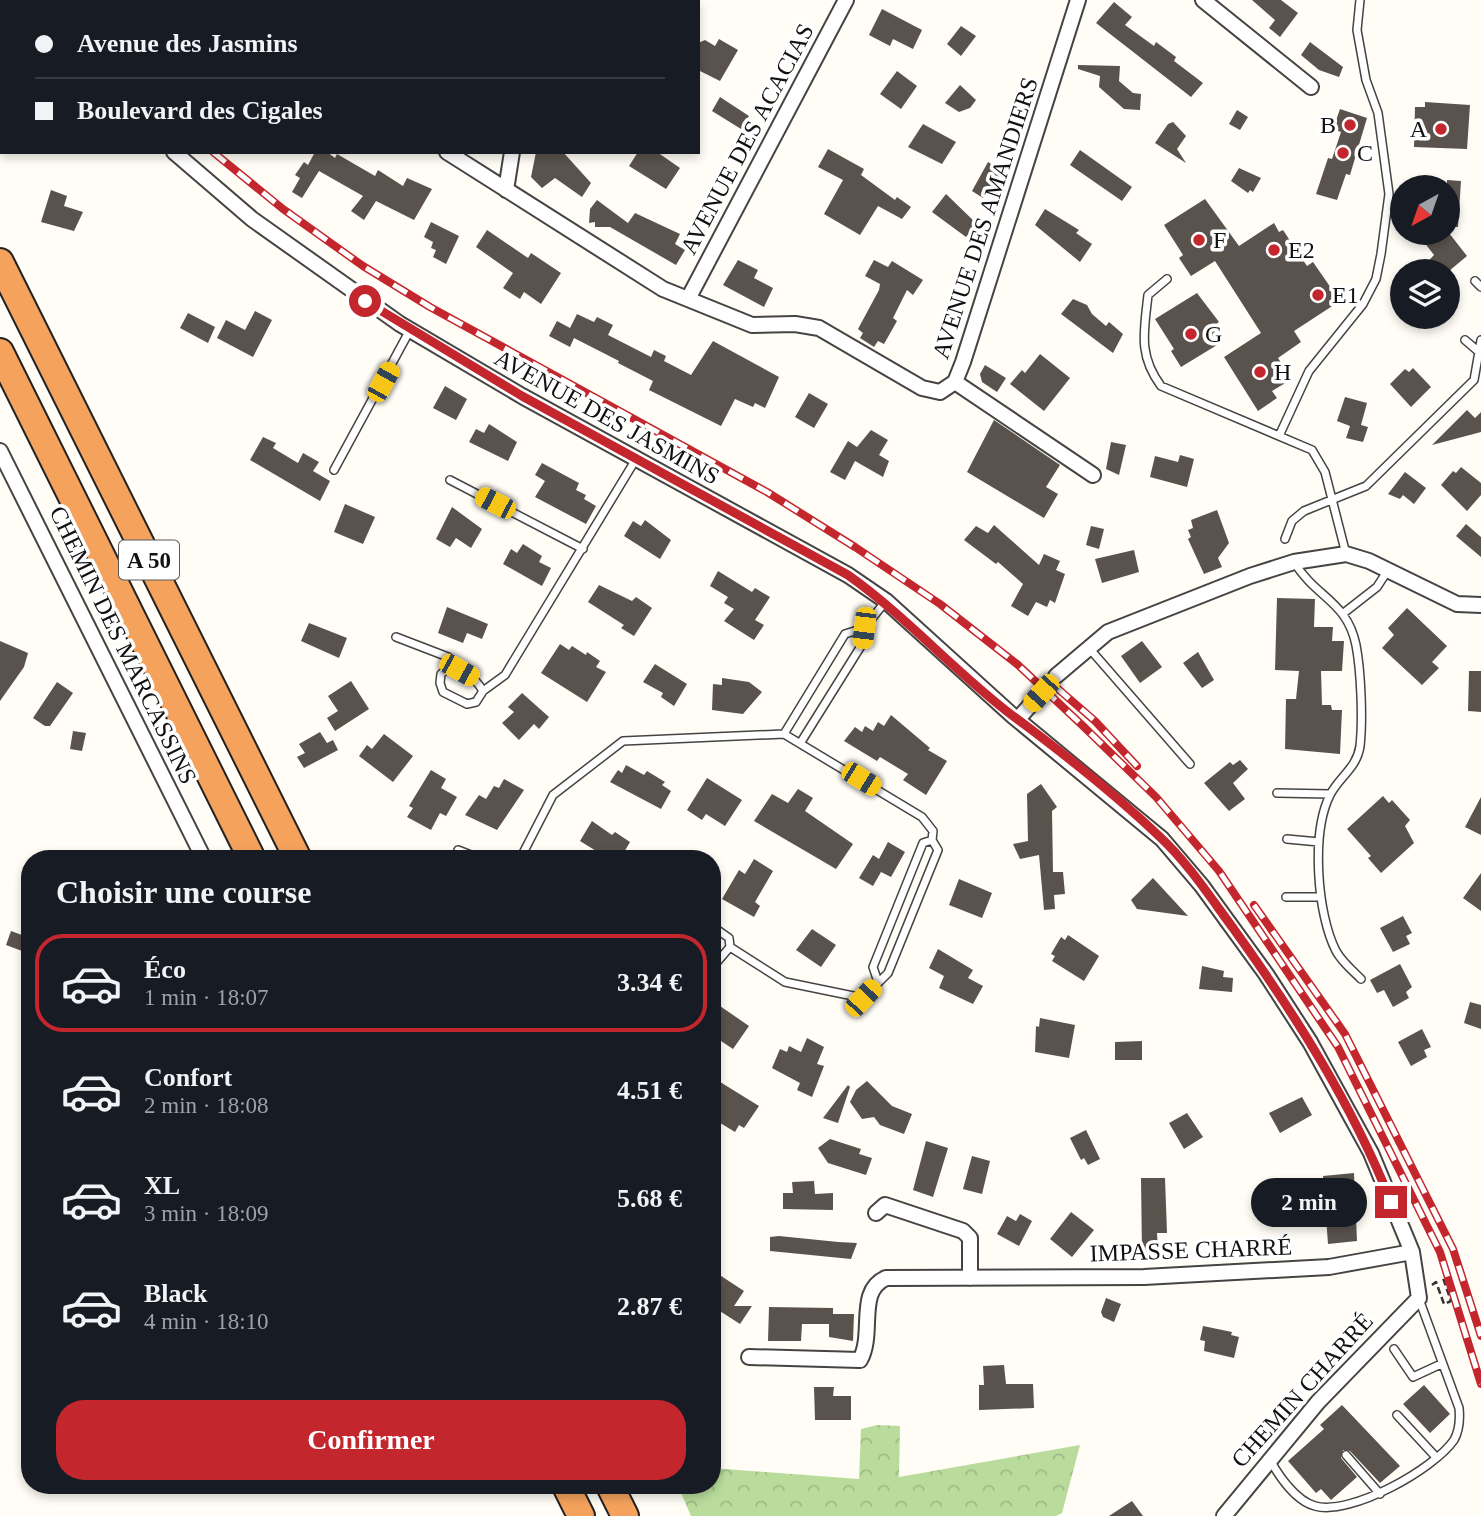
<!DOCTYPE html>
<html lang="fr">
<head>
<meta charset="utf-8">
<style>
  body { margin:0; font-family:"Times New Roman",serif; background:#242831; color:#f1f3f6; height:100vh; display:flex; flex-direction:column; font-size:26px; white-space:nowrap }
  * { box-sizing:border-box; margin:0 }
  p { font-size:23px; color:#9ea1a6 }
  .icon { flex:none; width:38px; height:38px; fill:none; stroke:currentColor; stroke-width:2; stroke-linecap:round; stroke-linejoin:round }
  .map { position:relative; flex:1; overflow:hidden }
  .side { position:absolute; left:21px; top:850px; width:700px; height:644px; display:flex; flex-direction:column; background:#171b24; border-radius:28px; box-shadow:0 4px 10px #0003 }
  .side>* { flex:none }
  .top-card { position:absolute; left:0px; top:0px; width:700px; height:154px; box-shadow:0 4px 10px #0003; display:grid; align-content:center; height:154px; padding:0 35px; background:#171b24 }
  .needle { width:46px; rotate:220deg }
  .fabs { position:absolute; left:1390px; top:175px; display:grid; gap:14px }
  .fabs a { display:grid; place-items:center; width:70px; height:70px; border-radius:50%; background:#171b24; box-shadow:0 4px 10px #0003; font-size:35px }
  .end { position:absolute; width:32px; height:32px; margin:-16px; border:9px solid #c4262e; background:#fff; box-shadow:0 0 0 4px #fff }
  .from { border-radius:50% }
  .bubble { position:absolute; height:49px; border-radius:24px; background:#171b24; box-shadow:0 4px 10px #0003; font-size:23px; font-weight:800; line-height:49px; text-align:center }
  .car { position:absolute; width:21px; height:42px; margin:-21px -10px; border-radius:9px; box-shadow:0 0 5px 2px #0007; background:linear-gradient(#f5c518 24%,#345 0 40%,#f5c518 0 76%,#345 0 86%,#f5c518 0) }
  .top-card b { display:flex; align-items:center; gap:24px; height:66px; font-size:26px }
  .top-card b+b { border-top:2px solid #363941 }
  .top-card i { width:18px; height:18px; background:#f1f3f6 }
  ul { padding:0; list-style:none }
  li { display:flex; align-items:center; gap:21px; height:98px; margin:0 14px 10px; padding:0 21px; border:4px solid transparent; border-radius:28px }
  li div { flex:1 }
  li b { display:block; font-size:26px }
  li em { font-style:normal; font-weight:800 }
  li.current { border-color:#c4262e }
  li>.icon { width:63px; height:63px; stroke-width:1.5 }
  h2 { padding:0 35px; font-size:32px; line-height:84px }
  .primary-button { display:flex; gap:14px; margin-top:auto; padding:14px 35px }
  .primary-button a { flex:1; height:80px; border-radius:28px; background:#c4262e; color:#fff; font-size:28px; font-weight:800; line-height:80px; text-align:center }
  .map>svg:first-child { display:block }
</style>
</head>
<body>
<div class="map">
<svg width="1481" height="1516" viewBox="0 0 1481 1516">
  <defs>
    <pattern id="forest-crowns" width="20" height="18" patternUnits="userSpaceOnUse" patternTransform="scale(1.75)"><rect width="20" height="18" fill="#b9dc9c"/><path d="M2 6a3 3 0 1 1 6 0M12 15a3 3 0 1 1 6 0" fill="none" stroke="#9ebc85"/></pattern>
  </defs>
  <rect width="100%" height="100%" fill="#fffdf5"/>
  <path fill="url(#forest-crowns)" d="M877 1425 900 1426 899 1477 1080 1445 1062 1513 1056 1516H691L678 1486H712V1468L859 1479 861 1429Z"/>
  <path fill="#5a524d" d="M1252 0H1281L1298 13 1280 37 1269 28 1275 20Z
    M1114 2 1132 17 1125 25 1154 46 1156 42 1176 57 1174 61 1203 83 1191 97 1096 23Z
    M882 9 922 30 913 49 893 39 890 46 869 35Z
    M961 26 976 36 961 56 947 44Z
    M719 39 738 50 720 81 698 70V43L705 40 715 46Z
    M1310 42 1343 67 1339 77 1319 70 1301 55Z
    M1078 65 1120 66 1119 81 1133 93 1141 94 1140 110 1124 109 1099 87 1100 76 1078 69Z
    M897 71 917 86 901 109 880 94Z
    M960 85 976 100 970 108 959 112 945 103Z
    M720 97 749 116 741 129 712 111Z
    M1425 102 1470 105 1467 149 1414 147 1415 107H1425Z
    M1340 109 1367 118 1350 175 1346 174 1337 200 1316 194 1328 158 1332 159 1341 132 1333 129Z
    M1237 110 1248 117 1240 130 1229 124Z
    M1173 122 1186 136 1177 149 1186 163 1155 143 1168 124Z
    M923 124 956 142 942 164 908 147Z
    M828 149 864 169 861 175 895 200 897 197 911 207 902 219 878 206 860 235 824 214 843 180 818 167Z
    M1080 150 1132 187 1122 201 1070 165Z
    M315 152H327L335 158 337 154 375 176 378 170 403 186 407 178 432 189 414 220 376 201 364 220 351 211 363 196 319 171 302 198 292 192 300 178 295 175 304 162 308 165Z
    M536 152H563L591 183 582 197 555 178 542 188 531 177Z
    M638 152H657L680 168 666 189 629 166Z
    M988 162 1002 171 997 186 993 183 983 198 972 191Z
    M1239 168 1261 178 1253 192 1250 190 1248 193 1231 181Z
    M1447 180 1461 181 1458 227H1447Z
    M51 190 67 196 64 206 83 212 74 231 41 222Z
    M946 194 977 224 966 237 932 212Z
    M1205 199 1239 246 1274 223 1279 232 1283 230 1307 266 1313 262 1340 301 1294 331 1301 342 1278 358 1292 379 1272 391 1277 398 1258 411 1224 357 1261 333 1215 261 1191 276 1179 258 1183 255 1164 225Z
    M597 200 628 223 635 213 680 234 675 244 685 250 676 265 610 227H595V222L589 223 590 209Z
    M1045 209 1079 230 1076 233 1092 244 1080 262 1035 225Z
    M431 222 459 236 446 264 433 257 436 250 431 248 433 242 424 237Z
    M487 230 528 258 531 253 561 273 541 304 524 292 520 299 503 288 513 273 476 247Z
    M1436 233H1449L1467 256 1449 271H1419L1434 255 1424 242Z
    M738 260 758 270 754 278 773 288 764 307 723 285Z
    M874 260 888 267 892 261 923 280 913 295 907 290 893 318 897 321 884 344 878 341 874 347 860 338 863 333 858 329 879 290 880 284 865 276Z
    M1197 293 1219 322 1212 327 1222 342 1181 367 1171 351 1174 349 1155 319Z
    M1073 299 1087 305 1092 314 1106 326 1109 322 1123 334 1113 353 1061 314Z
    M255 311 272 320 253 357 217 338 226 320 245 330Z
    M188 313 215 327 208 343 180 328Z
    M577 314 594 322 597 317 613 325 608 335 651 357 654 350 666 356 664 361 691 375 713 341 779 377 765 408 755 403 753 407 735 399 721 426 649 390 653 381 618 363 619 361 574 338 570 347 549 336 557 321 570 328Z
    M1040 354 1070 378 1044 411 1010 384 1022 370 1025 373Z
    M985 365 1006 378 997 392 982 382 980 374Z
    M1413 368 1431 387 1411 407 1390 384 1405 369 1409 372Z
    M445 386 467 399 456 420 433 408Z
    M809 393 828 404 814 428 795 417Z
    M1345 397 1367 403 1361 425 1368 427 1363 442 1346 438 1350 426 1337 421Z
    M1467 410 1475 418 1481 412V432L1432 445Z
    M994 420 1060 465 1046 487 1058 494 1044 518 967 472Z
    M489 424 517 442 508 461 469 442 476 429 484 433Z
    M871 430 888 440 879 455 889 461 883 477 855 461 845 480 830 472 848 441 857 447Z
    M263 437 276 443 273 448 298 463 303 453 319 462 313 471 330 481 320 501 250 460Z
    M1111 442 1126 445 1119 475 1106 469Z
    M1180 455 1194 459 1187 487 1150 477 1155 456 1178 462Z
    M542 463 579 483 576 490 586 495 584 499 596 506 586 524 535 497 545 481 535 475Z
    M1461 467 1481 483V495L1467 511 1441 485 1453 471 1456 473Z
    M1405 472 1426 488 1414 504 1403 495 1400 499 1388 494Z
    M345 504 375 517 363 544 334 532Z
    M452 507 482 529 471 548 456 538 450 547 436 539Z
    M1217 510 1229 543 1218 558 1222 567 1204 574 1188 539 1191 537 1188 530 1193 528 1191 520Z
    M645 520 671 540 660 559 624 536 633 521 641 526Z
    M1466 524 1481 537V557L1456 536Z
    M994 525 1039 565 1044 554 1060 561 1056 570 1065 574 1055 603 1050 600 1047 607 1036 602 1028 616 1011 606 1023 584 998 562 996 564 964 540 976 526 988 533Z
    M1091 526 1104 529 1099 549 1086 545Z
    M523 544 542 556 539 562 551 568 542 586 503 564 511 549 517 553Z
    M1134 550 1139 572 1102 583 1095 559Z
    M718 571 752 592 755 588 770 597 755 620 764 625 754 640 724 621 734 609 724 603 728 597 710 586Z
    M599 585 632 601 636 597 652 608 634 636 621 628 624 625 588 602Z
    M1277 598 1315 599 1314 627H1333L1332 641H1344L1342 671H1321L1322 705H1331L1332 710H1342L1340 754 1285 749 1286 699H1296L1299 671 1275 670Z
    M447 607 488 624 482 639 467 633 463 643 438 633Z
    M1407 608 1447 646 1432 662 1439 668 1422 685 1382 648 1394 635 1388 628Z
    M309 623 347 638 339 658 301 641Z
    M0 641 28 653 24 667 0 701Z
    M1142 641 1162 667 1140 683 1121 656Z
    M560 644 569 650 572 646 586 655 587 652 600 661 596 667 606 672 587 702 541 673Z
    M1198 652 1214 680 1202 688 1183 663Z
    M655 664 687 684 674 706 661 697 663 693 643 682Z
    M1469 671H1481V712L1468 711Z
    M722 678 749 682 762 692 743 714 712 710 713 684 722 685Z
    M351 681 369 709 335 731 327 718 338 711 328 696Z
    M57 682 73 693 50 726H45L33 718Z
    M522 693 549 717 539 729 534 724 519 740 502 723 514 712 508 707Z
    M891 715 930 748 928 750 947 761 926 795 903 780 908 774 880 757 877 761 844 741 855 727 862 732 865 726 873 731 878 722 884 726Z
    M73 731 86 733 82 751 70 749Z
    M320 732 327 743 333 740 338 750 304 768 297 757 305 753 299 744Z
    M384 734 413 756 393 782 359 756 367 745 372 749Z
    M1240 760 1248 769 1233 783 1245 799 1229 811 1204 783 1230 762 1233 765Z
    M626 765 644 775 647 771 665 782 662 785 671 791 661 809 610 782 618 770 622 773Z
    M431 770 446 779 441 788 457 797 446 816 440 813 431 830 407 817 413 808 409 806Z
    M707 778 742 800 725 826 706 814 702 820 687 810Z
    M504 779 524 790 497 830 465 815 479 795 486 799 494 786 499 788Z
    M1041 784 1057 807 1052 811 1053 872H1063L1065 894 1054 895 1055 909 1044 910 1039 855 1020 859 1013 844 1028 841 1027 794Z
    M798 789 813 798 805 811 853 844 836 869 754 821 772 794 788 803Z
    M1383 796 1389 803 1392 800 1410 820 1405 826 1414 843 1381 873 1368 858 1371 856 1347 829Z
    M1481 797V835L1465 827Z
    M592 821 612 835 615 832 630 842 620 859H609L580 841Z
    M888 842 905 852 891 877 881 872 873 886 859 878 873 855 879 859Z
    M754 859 773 871 755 902 760 906 754 917 722 899 739 870 745 874Z
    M1481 873V911L1463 898Z
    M1153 878 1188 916 1137 909 1131 900Z
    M959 879 992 893 982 918 949 905Z
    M1403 916 1412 933 1406 936 1410 944 1393 952 1380 928Z
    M812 929 836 945 821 967 796 950Z
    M11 931 30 938V954L6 945Z
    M1068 935 1099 956 1084 981 1052 961 1055 956 1051 954 1061 937 1065 940Z
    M938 949 973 970 968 978 983 986 973 1004 939 988 944 976 929 968Z
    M1400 964 1412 987 1406 992 1409 998 1393 1007 1384 990 1377 993 1370 980Z
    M1202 966 1224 971 1223 977 1233 978 1232 992 1199 989Z
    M1470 1002 1481 1005V1029L1464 1023Z
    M720 1006 749 1026 733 1049 712 1035V1017Z
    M1040 1018 1075 1025 1069 1058 1035 1052 1036 1026 1039 1027Z
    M1422 1029 1431 1047 1424 1050 1427 1057 1411 1066 1398 1042Z
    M807 1038 824 1047 817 1064 824 1066 812 1097 797 1090 800 1083 772 1068 780 1049 787 1052 789 1046 801 1052Z
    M1142 1041V1060H1115V1042Z
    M712 1077 759 1106 744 1128 739 1125 735 1132 712 1118Z
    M867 1081 892 1106 912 1114 904 1134 880 1125 874 1117 862 1119 850 1102 856 1090Z
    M848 1085 850 1087 838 1123 823 1118Z
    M1302 1097 1312 1115 1280 1133 1269 1113Z
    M1187 1113 1203 1137 1184 1149 1169 1123Z
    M1086 1130 1100 1159 1088 1165 1084 1158 1081 1160 1070 1138Z
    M830 1139 861 1149 859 1154 872 1158 866 1175 828 1163 818 1148Z
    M926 1141 948 1148 933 1197 913 1190Z
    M972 1156 990 1161 982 1194 963 1189Z
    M1354 1173 1357 1241 1328 1244 1323 1176Z
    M1141 1178H1165L1167 1233H1157L1158 1251 1142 1252Z
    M814 1181 815 1194 833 1193V1210L783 1209V1193H793L792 1182Z
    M1284 1188 1285 1205 1281 1216H1261L1260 1190Z
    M1071 1212 1094 1230 1072 1257 1050 1239Z
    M1020 1214 1032 1221 1019 1246 997 1234 1007 1216 1016 1221Z
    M779 1236 838 1242 857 1243 851 1259 770 1251V1237Z
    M712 1270 744 1291 734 1306H752L740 1324 712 1306Z
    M1106 1298 1121 1304 1114 1322 1103 1317 1101 1312Z
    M769 1307 833 1308V1314H854L853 1341 829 1337V1324H802L801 1341H768Z
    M1203 1326 1232 1332 1231 1335 1239 1337 1234 1358 1204 1351 1205 1341 1200 1340Z
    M1004 1365 1006 1384H1033L1034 1408 979 1410V1385H984L983 1366Z
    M1424 1385 1450 1414 1430 1433 1403 1404Z
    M814 1387H834L833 1396H851V1420H815Z
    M1342 1405 1400 1466 1380 1483 1350 1451 1343 1450 1341 1458 1357 1477 1331 1500 1321 1489 1316 1493 1288 1461 1324 1429 1320 1425Z
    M1132 1501 1143 1516H1109Z"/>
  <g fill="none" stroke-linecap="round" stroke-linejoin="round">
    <defs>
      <path id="lane" d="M1167 279 1148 295C1144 332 1138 355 1161 386L1312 450 1325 472 1346 554
        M1475 281 1481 287
        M1465 340 1479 352
        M1279 436 1309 371 1363 304 1376 279 1381 254 1389 194 1378 113 1366 80 1357 30 1360 0
        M334 470 410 330
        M450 480 583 549
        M1285 539 1292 521 1304 511 1366 486 1474 380 1481 340
        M1294 562C1316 598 1347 601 1356 645 1361 672 1363 719 1360 746 1357 768 1339 777 1330 795 1311 833 1317 914 1336 951 1342 962 1352 970 1361 979
        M1345 612 1377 587 1388 570
        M396 637 448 657 459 670
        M1089 648 1190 764
        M483 691C474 676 464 670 447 669L441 674 440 683 443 692 467 704 476 702 483 691 505 675 636 459
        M784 734 845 634 864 628
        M801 742 861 646 864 628 886 601
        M1277 793 1330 794
        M1287 839 1319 842
        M458 850 481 859
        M520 859 553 795 623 741 784 734 922 817 933 831 932 840 938 850 888 973 863 998 785 982 730 947
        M1286 897H1321
        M712 926 729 938 730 947 717 962 712 963
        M878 982 873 967 923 843 932 840
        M1394 1349 1413 1377 1441 1364
        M1397 1415 1435 1456
        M1346 1455 1380 1494
        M1270 1460C1279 1476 1296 1501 1315 1506 1351 1516 1434 1469 1454 1440 1459 1431 1460 1418 1459 1408L1419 1299"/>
      <path id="street" d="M27 0 29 2
        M213 0 215 2
        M1203 0 1311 87
        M329 2V0
        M537 2V0
        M174 152 252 219 400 324 522 396 848 575 886 601 1013 716 1162 839 1202 886 1266 974 1310 1042 1371 1153 1412 1252 1419 1298 1318 1402 1224 1516
        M447 152 663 289 752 325 795 324 819 328 922 388 940 392 955 382 963 362 1078 0
        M506 190 512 152
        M688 299 846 0
        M955 382 1093 475
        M0 451 204 859
        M1056 676 1108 632 1250 576 1294 562 1346 554 1369 561 1457 604 1481 605
        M1018 719 1041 693
        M876 1213 885 1205 963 1231 970 1238V1278
        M749 1357 860 1360C875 1333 856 1291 886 1278L1144 1277 1329 1267 1412 1252"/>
      <path id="highway" d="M0 262 298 859
        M0 352 252 859
        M566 1486 581 1516
        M610 1486 625 1516"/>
    </defs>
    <use href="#lane" stroke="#444" stroke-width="10"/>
    <use href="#street" stroke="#444" stroke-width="18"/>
    <use href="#highway" stroke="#222" stroke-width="30"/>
    <path stroke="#333" stroke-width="2.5" stroke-dasharray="7 3.5" stroke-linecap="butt" d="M1432 1285 1436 1282 1444 1304 1451 1301 1443 1278"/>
    <use href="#lane" stroke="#fff" stroke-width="7"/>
    <use href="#street" stroke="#fff" stroke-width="14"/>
    <use href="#highway" stroke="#f5a25d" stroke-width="26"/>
    <defs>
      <path id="rail" d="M69 0 70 2
        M213 152 283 209 363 266 430 307 767 492 855 547 940 604 1017 664 1083 726 1156 797 1219 871 1338 1047 1440 1252 1481 1384
        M1057 688 1095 721 1137 766
        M1254 905 1345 1034 1453 1249 1481 1336"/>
    </defs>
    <use href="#rail" stroke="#c4262e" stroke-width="8"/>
    <use href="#rail" stroke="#fff" stroke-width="5" stroke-dasharray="16" stroke-linecap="butt"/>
  </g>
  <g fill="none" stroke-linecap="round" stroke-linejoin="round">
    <path stroke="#c4262e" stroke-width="9" d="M365 301 522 396 848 575C907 617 955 672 1013 716 1063 753 1115 794 1160 837 1188 863 1210 897 1233 928 1295 1014 1352 1104 1391 1202"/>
  </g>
  <g fill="#c4262e" stroke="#fff" stroke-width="2.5">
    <circle cx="1350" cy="125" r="7"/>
    <circle cx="1441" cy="129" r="7"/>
    <circle cx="1343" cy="153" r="7"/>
    <circle cx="1199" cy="240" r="7"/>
    <circle cx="1274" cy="250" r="7"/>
    <circle cx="1318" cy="295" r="7"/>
    <circle cx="1191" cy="334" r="7"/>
    <circle cx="1260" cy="372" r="7"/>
  </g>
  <g text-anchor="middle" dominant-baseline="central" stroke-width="7" stroke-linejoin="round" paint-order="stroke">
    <rect fill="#fff" stroke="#585858" stroke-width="2" x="119" y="540.5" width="60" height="39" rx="5"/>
    <g font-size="23" font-weight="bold" fill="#111">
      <text x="149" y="560">A 50</text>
    </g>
    <g font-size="24" fill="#111" stroke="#fff" text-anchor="start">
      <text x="1336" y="125" text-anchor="end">B</text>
      <text x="1427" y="129" text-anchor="end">A</text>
      <text x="1357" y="153">C</text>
      <text x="1213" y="240">F</text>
      <text x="1288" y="250">E2</text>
      <text x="1332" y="295">E1</text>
      <text x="1205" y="334">G</text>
      <text x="1274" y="372">H</text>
    </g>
    <g font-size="24" fill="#111" stroke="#fff">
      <text transform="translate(747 139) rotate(-62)">AVENUE DES ACACIAS</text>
      <text transform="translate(985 218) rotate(-72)">AVENUE DES AMANDIERS</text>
      <text transform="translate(607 417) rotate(29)">AVENUE DES JASMINS</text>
      <text transform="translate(123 645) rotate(64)">CHEMIN DES MARCASSINS</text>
      <text transform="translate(1191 1250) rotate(-2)">IMPASSE CHARRÉ</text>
      <text transform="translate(1302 1390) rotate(-48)">CHEMIN CHARRÉ</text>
    </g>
  </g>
</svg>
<div class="fabs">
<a><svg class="needle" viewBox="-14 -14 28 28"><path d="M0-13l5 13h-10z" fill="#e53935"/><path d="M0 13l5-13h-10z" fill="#9ea1a6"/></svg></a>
<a><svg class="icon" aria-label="layers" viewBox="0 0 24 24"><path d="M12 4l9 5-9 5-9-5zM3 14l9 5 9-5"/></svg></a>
</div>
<i class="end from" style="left:365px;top:301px"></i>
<i class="end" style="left:1391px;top:1202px"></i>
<div class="bubble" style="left:1251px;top:1178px;width:116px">2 min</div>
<i class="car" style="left:383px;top:382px;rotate:29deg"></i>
<i class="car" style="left:495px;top:503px;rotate:297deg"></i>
<i class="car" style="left:864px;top:628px;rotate:187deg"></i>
<i class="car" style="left:459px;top:670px;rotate:119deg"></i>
<i class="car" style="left:1041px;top:693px;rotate:222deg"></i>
<i class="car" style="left:861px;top:779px;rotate:122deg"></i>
<i class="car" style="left:863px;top:998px;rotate:43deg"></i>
<div class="top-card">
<b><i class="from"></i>Avenue des Jasmins</b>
<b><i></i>Boulevard des Cigales</b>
</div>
<section class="side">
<h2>Choisir une course</h2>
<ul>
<li class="current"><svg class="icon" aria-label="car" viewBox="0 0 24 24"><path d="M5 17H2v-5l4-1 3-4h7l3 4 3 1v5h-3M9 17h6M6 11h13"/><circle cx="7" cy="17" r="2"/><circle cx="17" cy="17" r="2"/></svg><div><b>Éco</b><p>1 min · 18:07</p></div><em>3.34 €</em></li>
<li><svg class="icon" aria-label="car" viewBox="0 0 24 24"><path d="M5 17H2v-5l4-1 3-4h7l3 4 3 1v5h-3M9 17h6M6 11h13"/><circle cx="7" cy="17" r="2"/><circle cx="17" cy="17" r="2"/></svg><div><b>Confort</b><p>2 min · 18:08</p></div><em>4.51 €</em></li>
<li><svg class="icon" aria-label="car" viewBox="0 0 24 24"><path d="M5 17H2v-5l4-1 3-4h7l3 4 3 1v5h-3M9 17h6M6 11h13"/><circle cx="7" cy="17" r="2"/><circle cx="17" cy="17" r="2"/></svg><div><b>XL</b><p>3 min · 18:09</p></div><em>5.68 €</em></li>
<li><svg class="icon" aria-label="car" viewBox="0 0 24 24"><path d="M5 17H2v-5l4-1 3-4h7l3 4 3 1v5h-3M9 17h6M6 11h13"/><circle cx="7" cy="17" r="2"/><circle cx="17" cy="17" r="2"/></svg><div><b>Black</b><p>4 min · 18:10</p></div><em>2.87 €</em></li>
</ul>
<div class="primary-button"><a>Confirmer</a></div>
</section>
</div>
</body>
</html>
